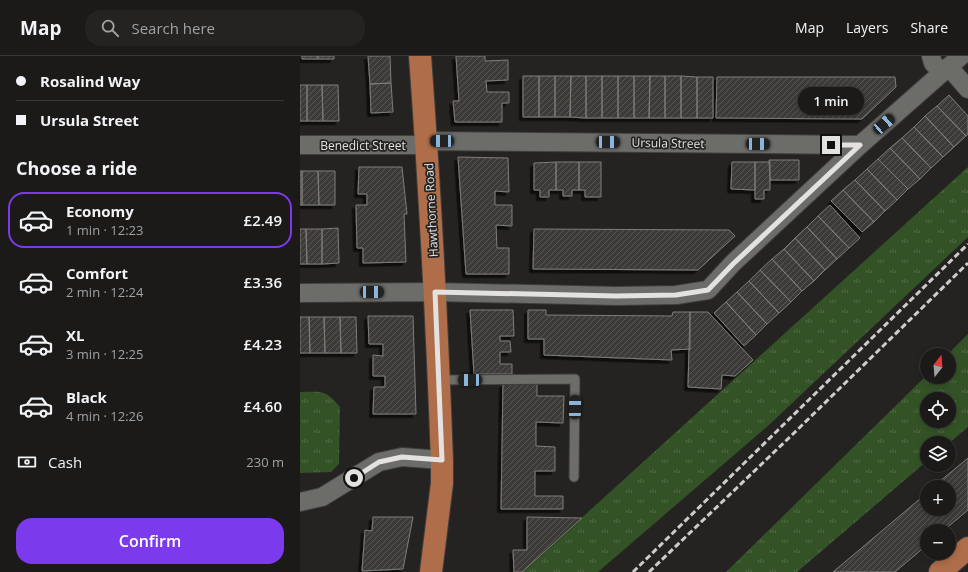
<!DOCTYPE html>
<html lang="en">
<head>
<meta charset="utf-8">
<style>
  body { margin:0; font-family:"Open Sans",sans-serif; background:#242322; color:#f1f3f6; height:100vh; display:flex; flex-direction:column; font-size:15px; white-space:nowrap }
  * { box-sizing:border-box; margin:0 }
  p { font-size:13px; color:#a0a1a2 }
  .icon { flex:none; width:22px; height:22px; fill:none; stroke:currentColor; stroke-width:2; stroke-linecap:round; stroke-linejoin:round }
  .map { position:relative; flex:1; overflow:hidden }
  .panel { display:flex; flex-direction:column; background:#1b1a19; width:300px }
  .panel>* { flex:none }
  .guide { display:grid; align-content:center; height:88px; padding:0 16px; background:#1b1a19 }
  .needle { width:26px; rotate:17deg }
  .buttons { position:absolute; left:620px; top:292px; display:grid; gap:8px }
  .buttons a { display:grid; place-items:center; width:36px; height:36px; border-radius:50%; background:#1b1a19; box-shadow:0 2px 6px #0003,0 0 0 1px #393838; font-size:20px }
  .end { position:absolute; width:18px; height:18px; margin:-9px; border:5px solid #e3e2e1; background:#111; box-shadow:0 0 0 2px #111 }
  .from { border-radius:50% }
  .bubble { position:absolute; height:28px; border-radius:14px; background:#1b1a19; box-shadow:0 2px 6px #0003,0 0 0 1px #393838; font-size:13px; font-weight:600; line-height:28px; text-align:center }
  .car { position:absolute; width:12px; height:24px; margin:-12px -6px; border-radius:5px; box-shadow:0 0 3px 1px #0007; background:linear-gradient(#222 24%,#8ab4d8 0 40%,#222 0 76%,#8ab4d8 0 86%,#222 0) }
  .guide b { display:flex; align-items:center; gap:14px; height:38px; font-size:15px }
  .guide b+b { border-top:1px solid #393838 }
  .guide i { width:10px; height:10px; background:#f1f3f6 }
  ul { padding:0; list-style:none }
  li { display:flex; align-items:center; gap:12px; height:56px; margin:0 8px 6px; padding:0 8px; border:2px solid transparent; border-radius:16px }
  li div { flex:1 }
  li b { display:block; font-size:15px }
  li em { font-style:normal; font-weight:600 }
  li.on { border-color:#7c3aed }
  li>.icon { width:36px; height:36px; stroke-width:1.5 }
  h2 { padding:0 16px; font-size:18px; line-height:48px }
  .pay { display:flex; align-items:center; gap:10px; height:44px; padding:0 16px; font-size:15px }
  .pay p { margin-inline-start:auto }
  .primary-button { display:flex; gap:8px; margin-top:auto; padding:8px 16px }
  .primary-button a { flex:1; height:46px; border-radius:16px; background:#7c3aed; color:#fff; font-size:16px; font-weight:600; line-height:46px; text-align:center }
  header { display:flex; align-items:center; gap:24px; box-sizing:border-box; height:56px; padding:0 20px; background:#1b1a19; border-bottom:1px solid #393838 }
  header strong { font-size:19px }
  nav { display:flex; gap:22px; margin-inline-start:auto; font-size:14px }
  .search { width:280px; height:36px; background:#242322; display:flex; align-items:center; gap:10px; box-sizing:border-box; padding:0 14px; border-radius:16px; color:#a0a1a2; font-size:15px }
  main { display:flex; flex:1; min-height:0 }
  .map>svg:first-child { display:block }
</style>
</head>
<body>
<header>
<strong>Map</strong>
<div class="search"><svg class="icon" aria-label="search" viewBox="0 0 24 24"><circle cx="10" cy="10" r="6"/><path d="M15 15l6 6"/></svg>Search here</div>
<nav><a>Map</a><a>Layers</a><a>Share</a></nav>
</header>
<main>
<section class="panel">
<div class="guide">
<b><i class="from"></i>Rosalind Way</b>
<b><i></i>Ursula Street</b>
</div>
<h2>Choose a ride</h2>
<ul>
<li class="on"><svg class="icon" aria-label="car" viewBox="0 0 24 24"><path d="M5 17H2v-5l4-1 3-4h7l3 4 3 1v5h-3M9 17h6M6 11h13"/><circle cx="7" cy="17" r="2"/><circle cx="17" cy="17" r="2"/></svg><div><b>Economy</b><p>1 min · 12:23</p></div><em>£2.49</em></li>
<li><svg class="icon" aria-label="car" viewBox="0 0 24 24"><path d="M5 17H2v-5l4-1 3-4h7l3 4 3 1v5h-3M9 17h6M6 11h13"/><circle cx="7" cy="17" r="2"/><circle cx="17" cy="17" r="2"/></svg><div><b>Comfort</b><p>2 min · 12:24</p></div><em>£3.36</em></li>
<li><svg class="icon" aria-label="car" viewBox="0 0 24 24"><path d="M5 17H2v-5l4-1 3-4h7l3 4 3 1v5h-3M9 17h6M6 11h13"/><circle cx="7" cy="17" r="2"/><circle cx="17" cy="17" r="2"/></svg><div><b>XL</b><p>3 min · 12:25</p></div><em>£4.23</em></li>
<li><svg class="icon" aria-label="car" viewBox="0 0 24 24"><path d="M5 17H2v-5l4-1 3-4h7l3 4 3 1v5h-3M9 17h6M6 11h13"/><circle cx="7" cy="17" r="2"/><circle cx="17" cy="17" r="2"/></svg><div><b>Black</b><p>4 min · 12:26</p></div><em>£4.60</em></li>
</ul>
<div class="pay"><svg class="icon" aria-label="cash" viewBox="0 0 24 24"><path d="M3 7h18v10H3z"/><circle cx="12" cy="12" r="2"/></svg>Cash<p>230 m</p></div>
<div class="primary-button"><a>Confirm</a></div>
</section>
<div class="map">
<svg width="668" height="516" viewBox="0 0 668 516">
  <defs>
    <pattern id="grass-tufts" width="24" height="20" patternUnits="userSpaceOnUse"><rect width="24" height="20" fill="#335326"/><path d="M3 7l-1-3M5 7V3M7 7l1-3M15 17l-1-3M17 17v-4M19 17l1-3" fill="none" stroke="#506b45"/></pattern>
    <pattern id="building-hatch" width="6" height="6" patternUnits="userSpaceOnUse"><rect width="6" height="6" fill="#3c3b39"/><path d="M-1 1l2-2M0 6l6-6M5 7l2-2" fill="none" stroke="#585755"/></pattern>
    <filter id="shadow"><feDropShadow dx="-3.5" dy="3.5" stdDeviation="0" flood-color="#0009"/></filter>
  </defs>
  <rect width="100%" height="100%" fill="#242321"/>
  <path fill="url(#grass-tufts)" fill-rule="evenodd" d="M668 111V181L470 368 298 516H222Z
    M668 278V371L649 387H627V405L497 516H426L627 319V321H649V299H647ZM627 343H649V365H627Z
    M0 336C22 336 25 333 40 351L39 408 31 416 0 417Z"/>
  <path fill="url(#building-hatch)" stroke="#7e7d7a" filter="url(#shadow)" d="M2 0H18V3H2Z
    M18 0H34V3H18Z
    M68 0H90L91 27 70 28Z
    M156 0H185V5L208 4V24L186 25 187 36H209V47H202V66H155L153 45H159Z
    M223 20H239V61H223Z
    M239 20H255V61H239Z
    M255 20H271L270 61H255Z
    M271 20H286V62L270 61Z
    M286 20H302V62H286Z
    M302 20H318V62H302Z
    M318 20H334V62H318Z
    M334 20H350L349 62H334Z
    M350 20H365V62H349Z
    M365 20H381V62H365Z
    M381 20 397 21V62H381Z
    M397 21H413V62H397Z
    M417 21H595L596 31 562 63 416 62Z
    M91 27 93 56 71 57 70 28Z
    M0 29H7V65H0Z
    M7 29H22L23 65H7Z
    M22 29H38L39 65H23Z
    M649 39 668 60V78L666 80 637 50Z
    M637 50 666 80 654 91 625 60Z
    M625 60 654 91 643 101 614 71Z
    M614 71 643 101 631 112 602 82Z
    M602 82 631 112 620 123 590 92Z
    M590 92 620 123 608 133 578 103Z
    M158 101 208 102 209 136 195 135V149H212V170L196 169 197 192H209V218H166Z
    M578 103 608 133 597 144 567 113Z
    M469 104H499V124H470Z
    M256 106H279V134H272V140H263V134H256Z
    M256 106V134H249V141H240V134H234V107Z
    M279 106H301V141H285V134H279Z
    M432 106H455V134L431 133Z
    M455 106H470V134H464V143H455Z
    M59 111H102L107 158H104L106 206 63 207V192H57L56 149H67V138H58Z
    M567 113 597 144 585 155 555 124Z
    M0 115H2V149H0Z
    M2 115H18L19 149H2Z
    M18 115H35V149H19Z
    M555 124 585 155 574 166 543 134Z
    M543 134 574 166 562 176 531 145Z
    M530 149 560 182 549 192 518 160Z
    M518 160 549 192 537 203 507 171Z
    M507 171 537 203 525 214 495 182Z
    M38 172 39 207 22 208V173Z
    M0 173H6L7 208H0Z
    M6 173H22V208H7Z
    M234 173 429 174 435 180 398 214 233 213Z
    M495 182 525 214 514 225 484 193Z
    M484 193 514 225 502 235 472 203Z
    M472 203 502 235 491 246 460 214Z
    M460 214 491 246 479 257 449 225Z
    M449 225 479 257 467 268 437 236Z
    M437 236 467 268 456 279 426 246Z
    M426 246 456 279 444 290 414 257Z
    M170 254H213L214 280H200V285H210L211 296H200V308H212V318H174Z
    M228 254H246V259L372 260 373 256H390V293L371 294 372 304 244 299V283H228Z
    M390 256H408L453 304 435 320 422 319 421 333 388 331Z
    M68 260H113L116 358H73L74 331H85V320H73V299L83 300V288H69Z
    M0 261H9L10 297H0Z
    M9 261H24L25 297H10Z
    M24 261H40L41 297H25Z
    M40 261H56L57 297H41Z
    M237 327V340H264L263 367 236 366V390L255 391V415H235V440H263V453H201L203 328Z
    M668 402V454L643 475H627V489L595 516H533L627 437V453H649V431H633Z
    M73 461H113L103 513 62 515 65 474 72 475Z
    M227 461 282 462 222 516H214L213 494H227Z"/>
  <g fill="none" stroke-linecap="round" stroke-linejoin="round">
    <defs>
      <path id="service" d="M139 324 275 323 274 421"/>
      <path id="minor" d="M631 0 633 7 642 17
        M649 11 668 33
        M127 85 560 89
        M0 89H127
        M0 237 135 236 317 240 376 239 408 234 433 207 560 89 661 0
        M0 446 22 441 79 406 102 401 142 404"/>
      <path id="primary" d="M120 0C130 135 137 269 142 404V427L131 516
        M640 516 668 492"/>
    </defs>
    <use href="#service" stroke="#403f3e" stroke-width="11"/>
    <use href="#minor" stroke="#403f3e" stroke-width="20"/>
    <use href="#primary" stroke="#403f3e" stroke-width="24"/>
    <use href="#service" stroke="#6c6c69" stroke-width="9"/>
    <use href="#minor" stroke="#6c6c69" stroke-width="18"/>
    <use href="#primary" stroke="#af6d49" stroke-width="22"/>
    <path stroke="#cdcccb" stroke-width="3" stroke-dasharray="6 3" stroke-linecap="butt" d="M333 516 668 188
      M349 516 493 378 668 207"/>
  </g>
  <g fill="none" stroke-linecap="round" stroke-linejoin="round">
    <path stroke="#e3e2e1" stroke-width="5" d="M54 422 79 406 102 401 142 404 135 236 316 240 376 239 408 234 433 208 560 89H531"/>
  </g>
  <g text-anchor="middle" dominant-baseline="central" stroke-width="3.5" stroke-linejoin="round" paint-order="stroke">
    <g font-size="12" fill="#e3e2e1" stroke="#242321">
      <text transform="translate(368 87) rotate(1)">Ursula Street</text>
      <text x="63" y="89">Benedict Street</text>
      <text transform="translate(131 154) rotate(-93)">Hawthorne Road</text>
    </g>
  </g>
</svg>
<div class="buttons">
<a><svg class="needle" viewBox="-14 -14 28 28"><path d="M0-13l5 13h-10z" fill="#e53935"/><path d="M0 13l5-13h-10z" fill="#a0a1a2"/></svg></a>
<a><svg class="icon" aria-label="locate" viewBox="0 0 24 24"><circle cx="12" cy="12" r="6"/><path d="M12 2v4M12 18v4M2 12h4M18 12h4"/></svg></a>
<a><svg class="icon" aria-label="layers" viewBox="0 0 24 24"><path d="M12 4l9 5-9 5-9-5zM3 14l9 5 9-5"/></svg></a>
<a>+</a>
<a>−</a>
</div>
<i class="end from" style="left:54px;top:422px"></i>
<i class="end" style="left:531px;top:89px"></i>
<div class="bubble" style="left:498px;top:31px;width:66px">1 min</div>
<i class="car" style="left:584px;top:68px;rotate:49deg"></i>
<i class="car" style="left:142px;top:85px;rotate:270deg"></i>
<i class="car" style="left:308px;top:86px;rotate:91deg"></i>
<i class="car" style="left:458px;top:88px;rotate:91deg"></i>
<i class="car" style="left:72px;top:236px;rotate:90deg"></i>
<i class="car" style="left:170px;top:324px;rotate:270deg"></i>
<i class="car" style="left:275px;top:351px;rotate:1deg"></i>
</div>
</main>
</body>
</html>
